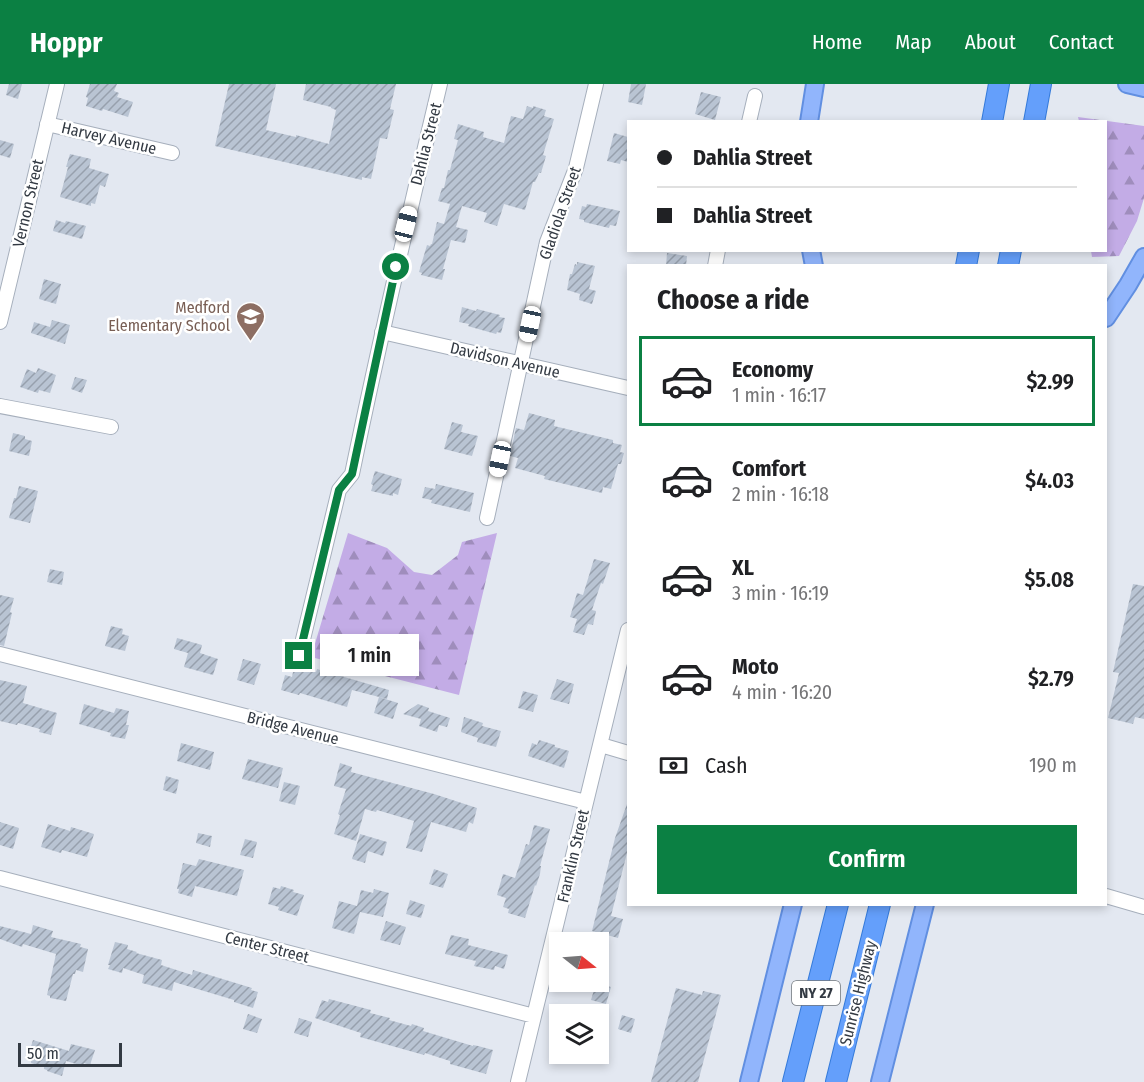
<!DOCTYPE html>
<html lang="en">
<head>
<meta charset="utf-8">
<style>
  body { margin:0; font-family:"Fira Sans Condensed",sans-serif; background:#f6f6f6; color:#202124; height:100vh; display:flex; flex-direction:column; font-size:22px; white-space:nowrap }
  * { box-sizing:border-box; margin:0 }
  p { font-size:20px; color:#757577 }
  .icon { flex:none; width:33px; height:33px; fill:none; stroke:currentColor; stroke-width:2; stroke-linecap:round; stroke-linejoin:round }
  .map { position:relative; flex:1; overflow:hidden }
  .sheet { position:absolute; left:627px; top:180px; width:480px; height:642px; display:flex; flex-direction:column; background:#fff; border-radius:0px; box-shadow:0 3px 9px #0003 }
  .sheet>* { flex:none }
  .banner { position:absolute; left:627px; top:36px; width:480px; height:132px; border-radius:0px; box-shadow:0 3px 9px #0003; display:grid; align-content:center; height:132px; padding:0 30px; background:#fff }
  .needle { width:39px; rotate:107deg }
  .tools { position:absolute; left:549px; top:848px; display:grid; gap:12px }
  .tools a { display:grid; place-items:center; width:60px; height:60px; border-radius:0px; background:#fff; box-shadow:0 3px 9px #0003; font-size:30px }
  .scale { position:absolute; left:18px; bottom:15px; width:104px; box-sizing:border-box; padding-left:6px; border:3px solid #333a43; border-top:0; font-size:16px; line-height:21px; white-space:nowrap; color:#333a43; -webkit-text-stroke:4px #fff; paint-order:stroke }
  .end { position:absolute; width:27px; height:27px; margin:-14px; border:8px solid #0b8043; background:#fff; box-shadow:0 0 0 3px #fff }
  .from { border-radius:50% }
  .bubble { position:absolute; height:42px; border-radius:0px; background:#fff; box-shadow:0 3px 9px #0003; font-size:20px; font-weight:600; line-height:42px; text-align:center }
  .car { position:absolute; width:18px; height:36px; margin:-18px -9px; border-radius:8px; box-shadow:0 0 4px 2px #0007; background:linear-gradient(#fff 24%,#345 0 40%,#fff 0 76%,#345 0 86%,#fff 0) }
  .banner b { display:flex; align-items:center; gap:21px; height:57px; font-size:22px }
  .banner b+b { border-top:2px solid #e0e0e0 }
  .banner i { width:15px; height:15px; background:#202124 }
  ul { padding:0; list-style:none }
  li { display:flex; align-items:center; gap:18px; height:90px; margin:0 12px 9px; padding:0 18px; border:3px solid transparent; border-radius:0px }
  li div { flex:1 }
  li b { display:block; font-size:22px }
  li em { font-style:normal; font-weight:600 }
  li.on { border-color:#0b8043 }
  li>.icon { width:54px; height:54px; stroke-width:1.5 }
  h2 { padding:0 30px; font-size:27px; line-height:72px }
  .pay { display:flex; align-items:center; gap:15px; height:66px; padding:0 30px; font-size:22px }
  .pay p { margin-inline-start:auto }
  .cta { display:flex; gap:12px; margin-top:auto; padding:12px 30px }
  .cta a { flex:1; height:69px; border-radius:0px; background:#0b8043; color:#fff; font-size:24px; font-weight:600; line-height:69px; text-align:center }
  header { display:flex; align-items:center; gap:36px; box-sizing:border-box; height:84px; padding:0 30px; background:#0b8043; color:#fff }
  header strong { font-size:28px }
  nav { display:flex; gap:33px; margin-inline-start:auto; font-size:21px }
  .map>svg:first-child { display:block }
</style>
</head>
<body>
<header>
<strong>Hoppr</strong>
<nav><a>Home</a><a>Map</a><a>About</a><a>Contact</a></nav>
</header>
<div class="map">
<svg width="1144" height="998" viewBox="0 0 1144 998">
  <defs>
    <pattern id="forest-firs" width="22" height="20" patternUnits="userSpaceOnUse" patternTransform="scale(1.5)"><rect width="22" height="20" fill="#c3ace6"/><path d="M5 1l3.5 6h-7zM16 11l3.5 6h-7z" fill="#9f8dbc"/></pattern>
    <pattern id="building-hatch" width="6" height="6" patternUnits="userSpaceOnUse" patternTransform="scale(1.5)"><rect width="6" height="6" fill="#b9c4d3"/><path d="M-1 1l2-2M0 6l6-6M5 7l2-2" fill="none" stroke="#97a0ad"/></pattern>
  </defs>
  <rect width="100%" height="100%" fill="#e3e8f1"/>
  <path fill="url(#forest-firs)" d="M1078 33 1144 42V114L1137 137 1119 172 1092 173 1091 167 1106 166V38L1079 37Z
    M348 449 387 464 414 488 432 491 458 471 462 458 497 449 459 611 311 573Z"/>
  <path fill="url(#building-hatch)" d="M9 0H22L18 15 6 11Z
    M90 0H117L114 7 119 9 117 13 133 18 128 33 103 25 102 27 86 22 88 14 86 13Z
    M229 0H276L266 46 296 53V51L329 60 336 26 331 24V23L303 16 306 0H396L390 25 394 26 387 55 380 54 371 95 362 93V96L215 62Z
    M631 0H646L642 21 628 18Z
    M701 8 721 13 715 36 695 30Z
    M527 22 533 24V22L546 26 544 32 554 35 543 71 546 72 541 89H539L535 98H533L525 126 504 120 497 142 484 138 487 129 462 122 456 143 468 146 465 159 451 156 443 185H445L442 196 421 191 422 189 419 188 427 161 430 162 431 160H432L437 138 444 140 450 120 438 117 442 104H444L448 86H450L458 56 454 55 458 40 484 48 483 53 504 59 511 32 523 35Z
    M614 49 628 53V78L621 76 620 80 607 77Z
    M0 56 14 60 10 74 0 71Z
    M70 70 91 75 89 84 109 90 105 103 100 101 95 120 91 119V122L60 113 68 83H66Z
    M587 120 620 127 616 142 610 141 609 144 584 138V136L579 135 582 122 586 123Z
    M56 136 65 139 66 137 86 142 82 155 53 147Z
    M667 169 687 172 686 182H666Z
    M577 178 595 182 589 205 596 207 592 220 579 216 580 210 567 206 570 190H572L575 180 577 181Z
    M44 195 61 200 56 220 39 215Z
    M462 223 476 227 477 225 500 231 499 233 505 234 501 249 497 248 496 250 471 243 468 242 469 240 459 238Z
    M52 236 70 241 65 260 31 249 34 238 50 243Z
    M38 284 56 291 50 309 39 306 38 309 20 303 27 285 36 289Z
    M75 293 87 296 82 309 71 305Z
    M529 329 555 336 554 342 613 356V359L622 361 620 368 624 369 621 380H618L611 405 603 403 602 409 544 395 545 392 515 384 518 374 510 372 515 348 516 344 524 346Z
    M452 338 463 341 461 348 478 352 472 372 444 365Z
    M13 349 25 352V355L32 357 29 372 9 367Z
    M375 387 402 395 398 411 393 409V412L371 407 373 401 371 400Z
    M436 400 474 409 470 428 431 419 432 416 422 414 425 403 435 405Z
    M19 402 38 407 30 439 9 434 14 414H16Z
    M594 475 610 479 603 500 601 499 592 526 596 527 593 541 588 540 584 551 573 548 577 535 570 533 577 509 583 511Z
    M50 485 64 488 62 501 47 498Z
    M1133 500 1144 502V635L1135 633 1133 640 1108 634 1119 589 1113 588Z
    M0 511 14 514 10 528 12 529 4 562 0 561Z
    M111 542 123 545 122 550 129 552 125 567 105 562Z
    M177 554 202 561 200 569 218 575 213 591 184 583 188 569 174 565Z
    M243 575 261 580 254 601 237 596Z
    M294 583 316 588 317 585 389 606 387 615 352 606 347 623 300 609 299 611 281 606 285 591 292 593Z
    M557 595 574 600 569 620 550 615Z
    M0 596 27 602 23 619 57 629 51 651 39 648 40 645 18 639 17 641 0 637Z
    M523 607 538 611 533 628 518 624Z
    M379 613 398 619 393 635 374 629Z
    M84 620 114 629 116 624 129 627 126 641H129L125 655 110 652 111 649 79 640Z
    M418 620 429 624 428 627 450 634 447 643 439 641 437 648 419 642 421 635 403 630Z
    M464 633 483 639 482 642 501 647 496 663 477 658 478 654 461 648Z
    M539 656 555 661V663L569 667 564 684 528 672 532 659 537 661Z
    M181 659 214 668 210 686 177 677Z
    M248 675 283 684 278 704 242 695Z
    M340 679 352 683 351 688 434 710 477 724 473 740 469 738 466 748 431 738 422 768 406 764 414 737 377 726 376 728 365 725 356 757 334 750 340 731 338 730 346 705 334 702Z
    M166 692 179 696 176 710 163 706Z
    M284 698 300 702 295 721 279 717Z
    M627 720H628V765L611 832 623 835 618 854 592 847 615 754Z
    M0 738 19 744 13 765 0 761Z
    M48 740 70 747 71 743 94 750 87 773 62 766 61 769 41 763Z
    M534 741 550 745 540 782H541L540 790 536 802 535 801 525 834 508 829 509 825 503 823 506 814 497 811 503 790 515 794 526 760 529 761Z
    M198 749 212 752 210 763 196 759Z
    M360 750 387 758 383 772 368 767 365 779 352 775Z
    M245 755 257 758 253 774 240 771Z
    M199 775 244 786 237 812 195 802 192 813 178 809 179 805H177L183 779 196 782Z
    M434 785 448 790 443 804 429 800Z
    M281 802 294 806 293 808 304 811 297 832 278 826 279 823 268 820 273 803 280 805Z
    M374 805 389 809 383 833 360 828 354 850 332 844 339 817 357 822 361 806 373 809Z
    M410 816 425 821 421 834 406 830Z
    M386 837 406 843 400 861 380 856Z
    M33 841 53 847 51 853 81 860 80 863 88 865 83 888 76 886 75 890H73L66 917 50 914V912L47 911 56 870 23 860 22 863 0 855V842L31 850Z
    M451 851 469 855 468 861 508 871 504 885 495 882 494 886 474 882 476 877 445 870Z
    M115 858 128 861 127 865 137 868 136 869 162 876 161 881 192 891 193 886 252 904 251 906 258 908 253 924 234 918V916L174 898 172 907 142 899 144 891 123 884 122 889 108 885 110 881H108Z
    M596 899 611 903 606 920 591 916Z
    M676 904 702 911 703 907 721 911 698 998H651Z
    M329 915 371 926 370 929 390 934 389 936 411 942 412 940 424 944 423 947 473 962V961L478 962 493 966 486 990 450 980V977L425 969 424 971 360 953 361 949 315 934 322 916 328 918Z
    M248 930 262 935 257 949 243 945Z
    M622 931 635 935 631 949 618 945Z
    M299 934 312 938 308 953 294 949Z
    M33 956 69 967 71 960 95 966 90 981 84 979 83 982 66 977 62 992 47 987V986L44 985V983L31 979 33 970 29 969Z"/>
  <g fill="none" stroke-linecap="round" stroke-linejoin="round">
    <defs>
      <path id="minor" d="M749 38 755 12
        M47 40 172 69
        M715 182 718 166
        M0 238 57 0
        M382 248 628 304
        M0 322 111 343
        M487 434 547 158 576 84 596 0
        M0 570 586 718
        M299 572 339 406 352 390C379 259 409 130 440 0
        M601 661 628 669
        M0 794 534 932
        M1106 812 1144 823
        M518 998 628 546"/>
      <path id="major" d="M1127 0 1144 4
        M809 38 815 0
        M811 166 814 182
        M1106 234 1128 201 1144 173
        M749 998 793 820
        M880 998 925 820"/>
      <path id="highway" d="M992 38 999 0
        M1034 38 1041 0
        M966 182 969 166
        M1008 182 1011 166
        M793 998 838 820
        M836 998 880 820"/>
    </defs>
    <use href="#minor" stroke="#a6afbc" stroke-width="16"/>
    <use href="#major" stroke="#618fe1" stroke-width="20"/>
    <use href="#highway" stroke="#347ada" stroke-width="22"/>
    <use href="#minor" stroke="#fff" stroke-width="14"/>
    <use href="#major" stroke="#91b5fc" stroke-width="16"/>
    <use href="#highway" stroke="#649ffb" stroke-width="20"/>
  </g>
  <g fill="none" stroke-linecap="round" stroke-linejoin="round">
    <path stroke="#0b8043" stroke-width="8" d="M299 572 339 406 352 390 396 183"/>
  </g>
  <defs>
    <symbol id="school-pin" viewBox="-11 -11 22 30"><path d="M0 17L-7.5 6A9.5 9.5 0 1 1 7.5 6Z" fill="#8d6e63" stroke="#fff"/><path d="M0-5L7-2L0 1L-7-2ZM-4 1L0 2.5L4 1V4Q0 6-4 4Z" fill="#fff"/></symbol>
  </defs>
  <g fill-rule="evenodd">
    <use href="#school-pin" x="234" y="216" width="33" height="45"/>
  </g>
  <g text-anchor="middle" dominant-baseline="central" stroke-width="5" stroke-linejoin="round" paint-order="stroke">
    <rect fill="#fff" stroke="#70757b" stroke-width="1.5" x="792" y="897" width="48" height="24" rx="4.5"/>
    <g font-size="15" font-weight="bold" fill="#333a43">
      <text x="816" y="909">NY 27</text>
    </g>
    <g font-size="16" fill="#333a43" stroke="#fff">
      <text transform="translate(109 54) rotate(13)">Harvey Avenue</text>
      <text transform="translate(426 60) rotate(-76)">Dahlia Street</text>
      <text transform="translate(28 119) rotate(-77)">Vernon Street</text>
      <text transform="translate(560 129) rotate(-71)">Gladiola Street</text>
      <text transform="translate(505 276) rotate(13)">Davidson Avenue</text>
      <text transform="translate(293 644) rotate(14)">Bridge Avenue</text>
      <text transform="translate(573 772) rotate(-77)">Franklin Street</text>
      <text transform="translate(267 863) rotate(14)">Center Street</text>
      <text transform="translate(858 909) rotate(-76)">Sunrise Highway</text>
    </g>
    <g font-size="16" fill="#785e54" stroke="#fff" text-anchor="end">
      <text x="230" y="223">Medford<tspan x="230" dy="18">Elementary School</tspan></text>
    </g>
  </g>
</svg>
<div class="tools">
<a><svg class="needle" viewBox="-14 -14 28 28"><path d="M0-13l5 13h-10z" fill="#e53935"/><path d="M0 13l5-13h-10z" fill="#757577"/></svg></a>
<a><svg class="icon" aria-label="layers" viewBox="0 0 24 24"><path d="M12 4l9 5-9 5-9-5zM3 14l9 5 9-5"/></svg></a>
</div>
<div class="scale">50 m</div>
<i class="end from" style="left:396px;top:183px"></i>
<i class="end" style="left:299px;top:572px"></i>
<div class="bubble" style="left:320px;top:550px;width:99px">1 min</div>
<i class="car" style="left:406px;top:140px;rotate:14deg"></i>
<i class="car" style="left:530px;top:240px;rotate:192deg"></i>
<i class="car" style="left:500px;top:375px;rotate:192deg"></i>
<div class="banner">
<b><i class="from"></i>Dahlia Street</b>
<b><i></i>Dahlia Street</b>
</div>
<section class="sheet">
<h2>Choose a ride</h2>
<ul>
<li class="on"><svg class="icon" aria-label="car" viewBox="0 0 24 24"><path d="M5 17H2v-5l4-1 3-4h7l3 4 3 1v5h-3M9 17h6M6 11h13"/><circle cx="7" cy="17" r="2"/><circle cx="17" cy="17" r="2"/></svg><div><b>Economy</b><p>1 min · 16:17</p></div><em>$2.99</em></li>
<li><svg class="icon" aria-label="car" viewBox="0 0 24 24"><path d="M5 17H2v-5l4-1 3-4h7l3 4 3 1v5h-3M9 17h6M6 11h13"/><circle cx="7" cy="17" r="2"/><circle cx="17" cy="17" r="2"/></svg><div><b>Comfort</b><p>2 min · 16:18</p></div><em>$4.03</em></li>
<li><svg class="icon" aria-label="car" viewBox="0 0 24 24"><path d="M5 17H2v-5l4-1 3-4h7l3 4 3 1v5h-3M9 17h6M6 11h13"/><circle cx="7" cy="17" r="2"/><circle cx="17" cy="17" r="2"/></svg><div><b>XL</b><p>3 min · 16:19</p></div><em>$5.08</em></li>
<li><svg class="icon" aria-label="car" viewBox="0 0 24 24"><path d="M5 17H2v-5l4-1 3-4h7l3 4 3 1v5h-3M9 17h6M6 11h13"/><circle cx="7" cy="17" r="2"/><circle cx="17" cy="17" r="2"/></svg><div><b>Moto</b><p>4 min · 16:20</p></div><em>$2.79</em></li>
</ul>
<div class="pay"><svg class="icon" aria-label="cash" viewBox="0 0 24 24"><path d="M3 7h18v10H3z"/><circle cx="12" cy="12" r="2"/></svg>Cash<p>190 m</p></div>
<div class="cta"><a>Confirm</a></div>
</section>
</div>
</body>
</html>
